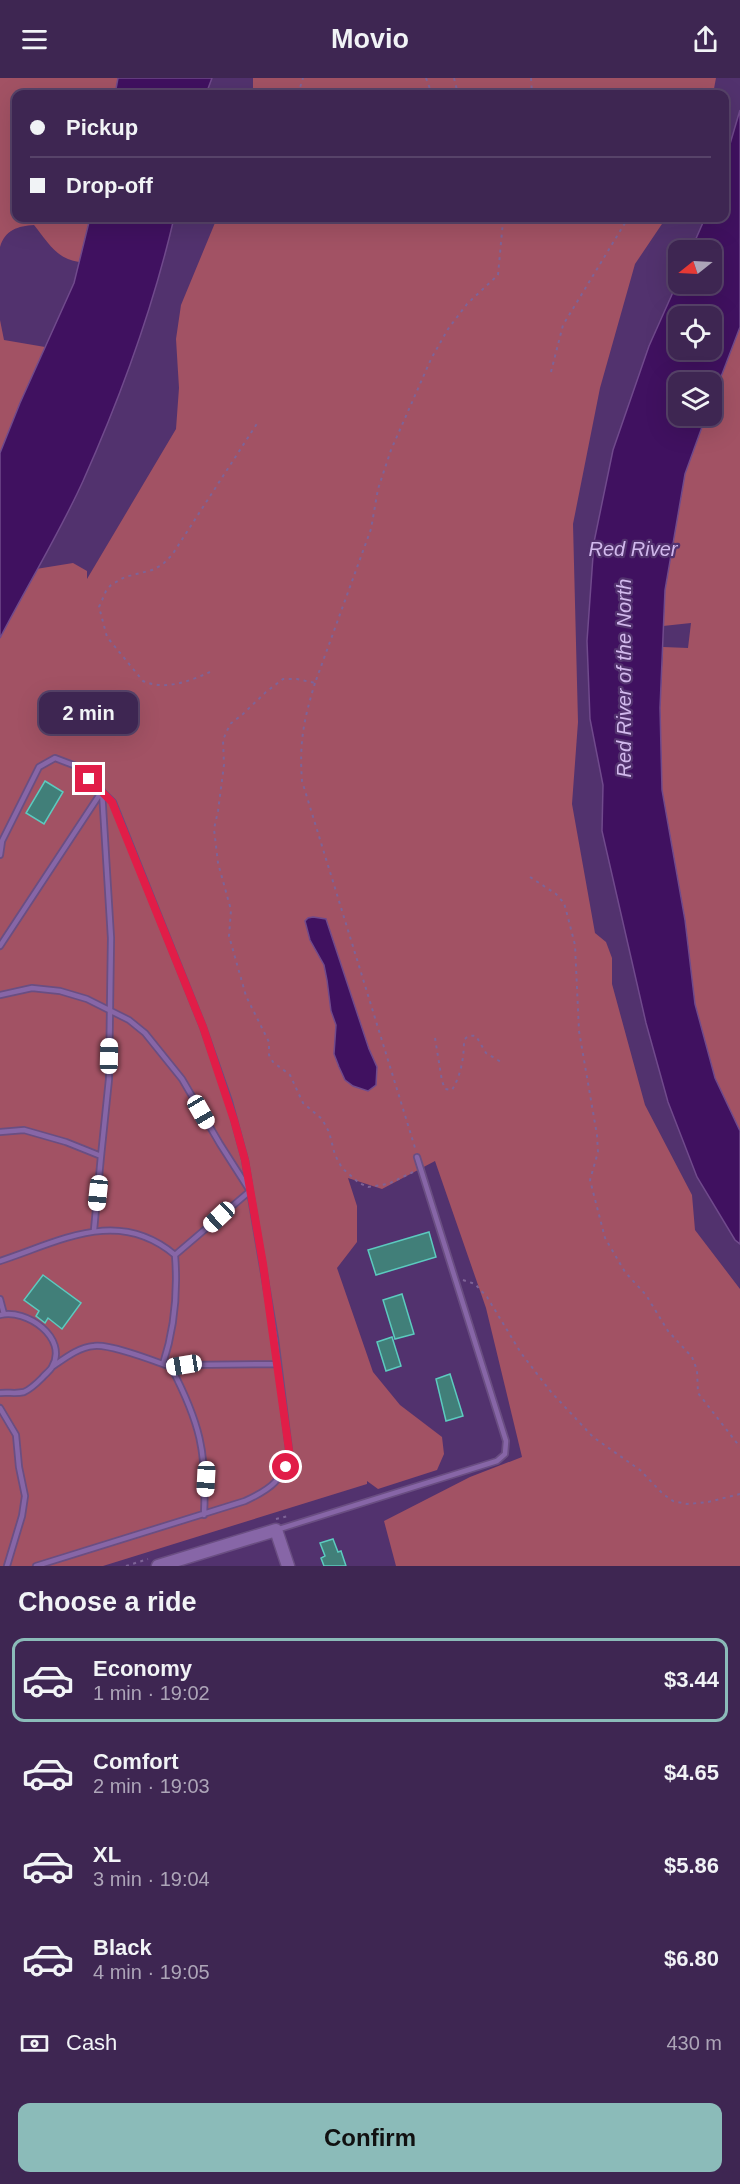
<!DOCTYPE html>
<html lang="en">
<head>
<meta charset="utf-8">
<style>
  body { margin:0; font-family:Arial,sans-serif; background:#49325c; color:#f1f3f6; height:100vh; display:flex; flex-direction:column; font-size:22px; white-space:nowrap }
  * { box-sizing:border-box; margin:0 }
  p { font-size:20px; color:#ada5b8 }
  .icon { flex:none; width:33px; height:33px; fill:none; stroke:currentColor; stroke-width:2; stroke-linecap:round; stroke-linejoin:round }
  .map { position:relative; height:1488px; overflow:hidden }
  .details { display:flex; flex-direction:column; background:#3e2652; flex:1 }
  .details>* { flex:none }
  .hud { position:absolute; left:12px; top:12px; width:717px; height:132px; border-radius:12px; box-shadow:0 6px 24px #0002,0 0 0 2px #574369; display:grid; align-content:center; height:132px; padding:0 18px; background:#3e2652 }
  .needle { width:39px; rotate:252deg }
  .buttons { position:absolute; left:668px; top:162px; display:grid; gap:12px }
  .buttons a { display:grid; place-items:center; width:54px; height:54px; border-radius:12px; background:#3e2652; box-shadow:0 6px 24px #0002,0 0 0 2px #574369; font-size:30px }
  .end { position:absolute; width:27px; height:27px; margin:-14px; border:8px solid #e11d48; background:#fff; box-shadow:0 0 0 3px #fff }
  .from { border-radius:50% }
  .bubble { position:absolute; height:42px; border-radius:12px; background:#3e2652; box-shadow:0 6px 24px #0002,0 0 0 2px #574369; font-size:20px; font-weight:800; line-height:42px; text-align:center }
  .car { position:absolute; width:18px; height:36px; margin:-18px -9px; border-radius:8px; box-shadow:0 0 4px 2px #0007; background:linear-gradient(#fff 24%,#345 0 40%,#fff 0 76%,#345 0 86%,#fff 0) }
  .hud b { display:flex; align-items:center; gap:21px; height:57px; font-size:22px }
  .hud b+b { border-top:2px solid #574369 }
  .hud i { width:15px; height:15px; background:#f1f3f6 }
  ul { padding:0; list-style:none }
  li { display:flex; align-items:center; gap:18px; height:84px; margin:0 12px 9px; padding:0 6px; border:3px solid transparent; border-radius:12px }
  li div { flex:1 }
  li b { display:block; font-size:22px }
  li em { font-style:normal; font-weight:800 }
  li.selected { border-color:#8bbbb9 }
  li>.icon { width:54px; height:54px; stroke-width:1.5 }
  h2 { padding:0 18px; font-size:27px; line-height:72px }
  .pay { display:flex; align-items:center; gap:15px; height:66px; padding:0 18px; font-size:22px }
  .pay p { margin-inline-start:auto }
  .button { display:flex; gap:12px; margin-top:auto; padding:12px 18px }
  .button a { flex:1; height:69px; border-radius:12px; background:#8bbbb9; color:#111; font-size:24px; font-weight:800; line-height:69px; text-align:center }
  header { display:flex; justify-content:space-between; align-items:center; height:78px; padding:0 18px; background:#3e2652; font-size:27px; font-weight:800 }
  .map>svg:first-child { display:block }
</style>
</head>
<body>
<header><svg class="icon" aria-label="menu" viewBox="0 0 24 24"><path d="M4 6h16M4 12h16M4 18h16"/></svg>Movio<svg class="icon" aria-label="share" viewBox="0 0 24 24"><path d="M12 15V3M7 8l5-5 5 5M5 13v7h14v-7"/></svg></header>
<div class="map">
<svg width="740" height="1488" viewBox="0 0 740 1488">
  <rect width="100%" height="100%" fill="#52326e"/>
  <path fill="#a25264" d="M0 0H118L115 16H16V140H90L79 184C56 181 48 164 34 147 18 148 5 152 0 169Z
    M253 0H716L713 16H253Z
    M217 140H666L635 186 600 310 573 446 578 644 572 726 595 855 606 864 612 880V906L645 1027 692 1117 695 1152 740 1211V1488H396L384 1443 470 1399 522 1379 486 1230 435 1083 382 1111 348 1100 357 1128V1164L337 1190 373 1294 400 1327 442 1359 444 1376 437 1392 378 1411 367 1403V1406L103 1488H0V560L36 491 73 485 87 493V501L176 351 179 310 176 261 181 227Z
    M0 242 4 262 45 269 0 375Z
    M740 249V1053L715 1000 695 926 685 842 662 712 660 630 663 569 688 570 691 545 663 548 665 512 685 396 706 338H711V325Z"/>
  <path fill="#401160" stroke="#704a8c" stroke-width="1.5" fill-rule="evenodd" d="M118 0H212L206 16H115Z
    M740 32V249L711 325V304H678V338H706L685 396 665 512 660 630 662 712 685 842 695 926 715 1000 740 1053V1166L735 1162 697 1099 668 1024 646 945 602 753 603 707 590 641 587 563 594 464 613 372 649 268 678 203V206H711V172H691L705 140H724L725 83ZM678 238H711V272H678Z
    M90 140H174C153 230 121 318 83 403 59 456 27 508 0 560V375L20 325 74 205Z
    M313 839 326 841 369 971 377 989 376 1007 368 1013 353 1008 345 1002 339 989 334 976 336 947 331 933 327 902 324 887 310 862 305 843 308 840Z"/>
  <path fill="#417f79" stroke="#5ccabf" stroke-width="1.5" d="M45 703 63 714 44 746 26 735Z
    M429 1154 436 1179 376 1197 368 1172Z
    M43 1197 81 1225 62 1251 48 1240 45 1245 36 1238 39 1233 24 1222Z
    M402 1216 414 1256 395 1261 383 1222Z
    M392 1259 401 1288 386 1293 377 1264Z
    M450 1296 463 1338 446 1343 436 1301Z
    M333 1461 338 1474 341 1473 346 1488H324L321 1480 325 1478 320 1465Z"/>
  <g fill="none" stroke-linecap="round" stroke-linejoin="round">
    <defs>
      <path id="service" d="M0 777 2 763 39 689 55 680 76 688 113 724 203 949 229 1023 245 1082 250 1113 175 1177C178 1215 175 1249 163 1286
        M0 868 102 713
        M0 917 32 910 60 913 87 921 129 942 145 955 182 1001 220 1066 250 1113 275 1260 289 1372C284 1402 271 1411 245 1423L36 1488
        M0 1054 24 1052 66 1064 101 1078 94 1152
        M101 1078 109 1001 111 860 102 713
        M0 1183C61 1163 118 1129 175 1177
        M0 1221 4 1236
        M0 1237C26 1230 69 1260 52 1289 50 1293 45 1296 42 1300 37 1305 31 1311 24 1314 16 1316 8 1314 0 1315
        M52 1289C65 1280 79 1269 94 1268 111 1266 154 1283 171 1289 200 1345 207 1374 204 1437
        M171 1289 185 1287 278 1286
        M0 1330 16 1357 19 1389 25 1418 22 1438 7 1488
        M276 1452 497 1383 505 1376 506 1363 417 1079"/>
      <path id="tertiary" d="M158 1488 276 1452 288 1488"/>
    </defs>
    <use href="#service" stroke="#6a4e82" stroke-width="8"/>
    <use href="#tertiary" stroke="#6a4e82" stroke-width="15"/>
    <path stroke="#7e6397" stroke-width="2" stroke-dasharray="3 4.5" stroke-linecap="butt" d="M426 0 432 16
      M454 0 458 16
      M531 0 532 16
      M298 16 303 0
      M502 145 506 140
      M551 294 563 247 628 140
      M210 594C190 603 165 613 143 603L107 559 99 529 106 513 111 507 125 499 152 492 162 487 172 477 258 344
      M315 605C304 641 299 664 302 703L416 1073
      M530 799 556 816 564 825 566 832 575 867 579 953 597 1057 598 1074 590 1102 605 1160 625 1194 646 1217 668 1253 692 1279 697 1292 698 1315 740 1369
      M435 960 442 1003 445 1011 452 1012C461 997 464 980 464 962 467 958 471 957 476 958L486 975 501 984
      M413 1094 388 1106 368 1109 359 1105 342 1090 335 1077 329 1054 322 1041 303 1025 290 997 273 984 269 977V964L246 918 229 858 231 832 218 785 214 751 218 733 224 687 223 662 230 646 243 636 266 614 283 601H297L315 605 371 451 378 411 391 372 431 281 448 251 467 226 498 197 503 143 501 140
      M463 1202 475 1206 487 1219 521 1275 551 1314 593 1359 640 1392 663 1416 673 1423 687 1426 708 1424 740 1416
      M276 1441 288 1438 289 1440
      M126 1488 148 1481"/>
    <use href="#service" stroke="#8766a7" stroke-width="4.5"/>
    <use href="#tertiary" stroke="#8766a7" stroke-width="12"/>
  </g>
  <g fill="none" stroke-linecap="round" stroke-linejoin="round">
    <path stroke="#e11d48" stroke-width="8" d="M89 701 112 724 203 949 234 1042 245 1082 263 1186 289 1372 286 1389"/>
  </g>
  <g text-anchor="middle" dominant-baseline="central" stroke-width="4.5" stroke-linejoin="round" paint-order="stroke">
    <g font-size="20" font-style="italic" fill="#d2b9ed" stroke="#52326e">
      <text x="633" y="471">Red River</text>
      <text transform="translate(624 600) rotate(-90)">Red River of the North</text>
    </g>
  </g>
</svg>
<div class="buttons">
<a><svg class="needle" viewBox="-14 -14 28 28"><path d="M0-13l5 13h-10z" fill="#e53935"/><path d="M0 13l5-13h-10z" fill="#ada5b8"/></svg></a>
<a><svg class="icon" aria-label="locate" viewBox="0 0 24 24"><circle cx="12" cy="12" r="6"/><path d="M12 2v4M12 18v4M2 12h4M18 12h4"/></svg></a>
<a><svg class="icon" aria-label="layers" viewBox="0 0 24 24"><path d="M12 4l9 5-9 5-9-5zM3 14l9 5 9-5"/></svg></a>
</div>
<i class="end from" style="left:286px;top:1389px"></i>
<i class="end" style="left:89px;top:701px"></i>
<div class="bubble" style="left:39px;top:614px;width:99px">2 min</div>
<i class="car" style="left:109px;top:978px;rotate:1deg"></i>
<i class="car" style="left:201px;top:1034px;rotate:150deg"></i>
<i class="car" style="left:98px;top:1115px;rotate:186deg"></i>
<i class="car" style="left:219px;top:1139px;rotate:227deg"></i>
<i class="car" style="left:184px;top:1287px;rotate:261deg"></i>
<i class="car" style="left:206px;top:1401px;rotate:183deg"></i>
<div class="hud">
<b><i class="from"></i>Pickup</b>
<b><i></i>Drop-off</b>
</div>
</div>
<section class="details">
<h2>Choose a ride</h2>
<ul>
<li class="selected"><svg class="icon" aria-label="car" viewBox="0 0 24 24"><path d="M5 17H2v-5l4-1 3-4h7l3 4 3 1v5h-3M9 17h6M6 11h13"/><circle cx="7" cy="17" r="2"/><circle cx="17" cy="17" r="2"/></svg><div><b>Economy</b><p>1 min · 19:02</p></div><em>$3.44</em></li>
<li><svg class="icon" aria-label="car" viewBox="0 0 24 24"><path d="M5 17H2v-5l4-1 3-4h7l3 4 3 1v5h-3M9 17h6M6 11h13"/><circle cx="7" cy="17" r="2"/><circle cx="17" cy="17" r="2"/></svg><div><b>Comfort</b><p>2 min · 19:03</p></div><em>$4.65</em></li>
<li><svg class="icon" aria-label="car" viewBox="0 0 24 24"><path d="M5 17H2v-5l4-1 3-4h7l3 4 3 1v5h-3M9 17h6M6 11h13"/><circle cx="7" cy="17" r="2"/><circle cx="17" cy="17" r="2"/></svg><div><b>XL</b><p>3 min · 19:04</p></div><em>$5.86</em></li>
<li><svg class="icon" aria-label="car" viewBox="0 0 24 24"><path d="M5 17H2v-5l4-1 3-4h7l3 4 3 1v5h-3M9 17h6M6 11h13"/><circle cx="7" cy="17" r="2"/><circle cx="17" cy="17" r="2"/></svg><div><b>Black</b><p>4 min · 19:05</p></div><em>$6.80</em></li>
</ul>
<div class="pay"><svg class="icon" aria-label="cash" viewBox="0 0 24 24"><path d="M3 7h18v10H3z"/><circle cx="12" cy="12" r="2"/></svg>Cash<p>430 m</p></div>
<div class="button"><a>Confirm</a></div>
</section>
</body>
</html>
